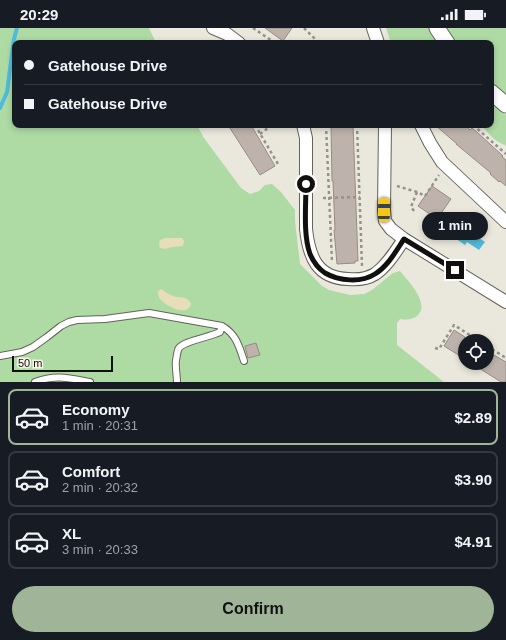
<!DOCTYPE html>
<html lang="en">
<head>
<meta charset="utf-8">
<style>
  body { margin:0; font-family:Arial,sans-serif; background:#20242c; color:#f1f3f6; height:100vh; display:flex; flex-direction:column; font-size:15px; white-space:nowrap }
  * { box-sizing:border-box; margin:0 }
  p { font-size:13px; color:#9ea1a6 }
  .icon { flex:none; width:22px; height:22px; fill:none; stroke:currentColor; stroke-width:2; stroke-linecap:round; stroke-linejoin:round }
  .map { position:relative; height:354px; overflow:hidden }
  .panel { display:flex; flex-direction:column; background:#171b24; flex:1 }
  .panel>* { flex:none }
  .guide { position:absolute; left:12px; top:12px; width:482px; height:88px; border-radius:8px; box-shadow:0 2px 6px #0003; display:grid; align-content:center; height:88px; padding:0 12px; background:#171b24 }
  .controls { position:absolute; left:458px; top:306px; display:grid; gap:8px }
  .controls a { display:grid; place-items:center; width:36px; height:36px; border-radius:50%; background:#171b24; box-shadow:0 2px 6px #0003; font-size:20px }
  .scale { position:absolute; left:12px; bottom:10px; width:101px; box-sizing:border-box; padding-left:4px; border:2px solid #11100c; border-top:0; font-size:11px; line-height:14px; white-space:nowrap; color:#11100c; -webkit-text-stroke:3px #f7f5e9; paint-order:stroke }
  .end { position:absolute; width:18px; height:18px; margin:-9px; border:5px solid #11100c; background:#fff; box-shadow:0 0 0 2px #fff }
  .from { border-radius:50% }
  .bubble { position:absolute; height:28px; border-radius:14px; background:#171b24; box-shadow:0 2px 6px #0003; font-size:13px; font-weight:800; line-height:28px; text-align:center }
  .car { position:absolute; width:12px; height:24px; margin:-12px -6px; border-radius:5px; box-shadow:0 0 3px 1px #0007; background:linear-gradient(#f5c518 24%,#345 0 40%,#f5c518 0 76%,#345 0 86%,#f5c518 0) }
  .guide b { display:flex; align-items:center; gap:14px; height:38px; font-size:15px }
  .guide b+b { border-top:1px solid #363941 }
  .guide i { width:10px; height:10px; background:#f1f3f6 }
  ul { padding:7px 0 0; list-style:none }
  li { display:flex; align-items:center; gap:12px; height:56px; margin:0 8px 6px; padding:0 4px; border:2px solid #363941; border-radius:8px }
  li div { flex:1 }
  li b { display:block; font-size:15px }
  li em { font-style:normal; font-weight:800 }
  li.selected { border-color:#a0b498 }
  li>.icon { width:36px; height:36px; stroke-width:1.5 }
  .cta { display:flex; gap:8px; margin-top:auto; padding:8px 12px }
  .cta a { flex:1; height:46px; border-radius:24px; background:#a0b498; color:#111; font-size:16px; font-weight:800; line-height:46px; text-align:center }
  .status { display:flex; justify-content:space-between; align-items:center; height:28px; padding:0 20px; background:#171b24; direction:ltr }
  .status svg { height:11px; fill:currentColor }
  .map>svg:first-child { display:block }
</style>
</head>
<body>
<div class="status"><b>20:29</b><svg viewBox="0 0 49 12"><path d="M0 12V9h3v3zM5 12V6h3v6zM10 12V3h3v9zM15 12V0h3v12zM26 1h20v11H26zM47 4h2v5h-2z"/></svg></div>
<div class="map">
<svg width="506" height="354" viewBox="0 0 506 354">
  <rect width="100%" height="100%" fill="#eae8dc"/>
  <path fill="#aedaa4" d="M0 0H149L156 15H15V97H197L204 110 241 160 250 166 259 163 265 157 272 156 281 164 295 182V193L300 236 322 258 329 262 350 267 364 266 372 262 393 245 400 243C408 253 430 275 418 287 413 292 407 292 400 291L397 295V317L444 354H0Z
    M386 0H429L440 15H391Z
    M442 0H506V71L500 66 491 56V15H454Z
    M491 74 506 87V119L505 117C495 114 488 105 481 97H491Z"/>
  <path fill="#e7deb9" d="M165 210H182L184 213 183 218 172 219 165 221 160 220 159 216 160 212Z
    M161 261C165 263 169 267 173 268 180 271 188 267 191 276 187 289 168 279 161 272 158 269 158 266 158 263Z"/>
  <path fill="#4fbcda" d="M450 186 475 203 473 206 485 214 479 222 467 214 465 217 440 200Z"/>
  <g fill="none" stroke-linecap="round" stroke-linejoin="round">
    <path stroke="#4fbcda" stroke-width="4" d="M0 80 7 64 14 11 17 0"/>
  </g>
  <path fill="#beb3ac" stroke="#968c85" d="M265 0H292L283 13Z
    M228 97H251L275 138 260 147Z
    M331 97H353L358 233H355V235L337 236 335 213 334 202H335L333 153H332Z
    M435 97H466L470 102 472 100 478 105 503 128 502 129 506 132V158L500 153 499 154 490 146 491 145 456 116H457Z
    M432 158 451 171 437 191 418 178Z
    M454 302 465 309V331L444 318Z
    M256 315 260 327 248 330 245 318Z
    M487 323 506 334V354H501L471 335H487Z"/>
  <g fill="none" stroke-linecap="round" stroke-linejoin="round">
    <defs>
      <path id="service" d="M0 328 22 324 33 319 47 309 61 298 69 294 77 292 105 291 149 285 222 298C236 306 239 318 244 333
        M35 354C55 346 69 350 90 354
        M177 354C177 347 175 339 176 332 177 328 177 323 179 320 184 313 210 309 220 304L222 298"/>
      <path id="minor" d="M213 0 227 6 239 15
        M373 0 378 15
        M303 97 306 110V201C309 229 317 250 348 251 358 252 367 251 375 246 387 238 396 223 404 211
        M385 97 384 182 385 193 391 201 404 211 506 274
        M421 97 430 115 442 134 506 194"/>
      <path id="tertiary" d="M437 0 447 15
        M491 64 506 77"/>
    </defs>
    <use href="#service" stroke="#656359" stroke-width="8"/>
    <use href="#minor" stroke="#656359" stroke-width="14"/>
    <use href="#tertiary" stroke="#656359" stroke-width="17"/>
    <path stroke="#949289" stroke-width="2.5" stroke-dasharray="3 3" stroke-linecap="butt" d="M253 0 275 15
      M304 0 316 12 318 15
      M255 97 278 136
      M326 97 332 234
      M357 97 362 238
      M473 97 506 126
      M260 106 272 97
      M397 158 417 164 425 168 439 147
      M323 170 360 169
      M414 183 411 179 417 164
      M487 318 506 330
      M435 320 439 321 454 297 479 313"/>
    <use href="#service" stroke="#fff" stroke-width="6"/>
    <use href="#minor" stroke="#fff" stroke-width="12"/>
    <use href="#tertiary" stroke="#fff" stroke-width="15"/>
  </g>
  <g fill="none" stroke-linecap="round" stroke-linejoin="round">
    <path stroke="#11100c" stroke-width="5" d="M306 156C306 177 303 207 310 226 313 233 319 241 325 245 339 253 361 255 375 246 388 238 396 223 404 211L455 242"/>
  </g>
</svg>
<div class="controls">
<a><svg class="icon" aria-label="locate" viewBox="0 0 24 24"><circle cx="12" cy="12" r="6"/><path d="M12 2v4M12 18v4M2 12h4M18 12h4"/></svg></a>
</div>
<div class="scale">50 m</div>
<i class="end from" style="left:306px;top:156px"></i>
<i class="end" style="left:455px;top:242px"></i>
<div class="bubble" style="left:422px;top:184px;width:66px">1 min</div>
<i class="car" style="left:384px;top:182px;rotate:1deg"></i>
<div class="guide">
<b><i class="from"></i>Gatehouse Drive</b>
<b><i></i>Gatehouse Drive</b>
</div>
</div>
<section class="panel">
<ul>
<li class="selected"><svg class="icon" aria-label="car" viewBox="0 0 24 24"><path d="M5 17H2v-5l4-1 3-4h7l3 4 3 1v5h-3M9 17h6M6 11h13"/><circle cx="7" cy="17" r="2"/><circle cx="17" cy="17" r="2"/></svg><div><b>Economy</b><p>1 min · 20:31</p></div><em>$2.89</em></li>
<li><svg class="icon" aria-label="car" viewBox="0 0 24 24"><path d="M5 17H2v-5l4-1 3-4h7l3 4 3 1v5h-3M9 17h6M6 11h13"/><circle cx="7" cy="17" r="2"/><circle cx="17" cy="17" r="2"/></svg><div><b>Comfort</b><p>2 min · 20:32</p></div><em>$3.90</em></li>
<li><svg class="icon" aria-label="car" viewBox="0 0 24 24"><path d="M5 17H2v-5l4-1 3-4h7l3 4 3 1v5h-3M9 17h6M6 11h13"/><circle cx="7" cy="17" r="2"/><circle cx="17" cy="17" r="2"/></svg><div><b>XL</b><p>3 min · 20:33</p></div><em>$4.91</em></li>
</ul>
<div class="cta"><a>Confirm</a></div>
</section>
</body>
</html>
